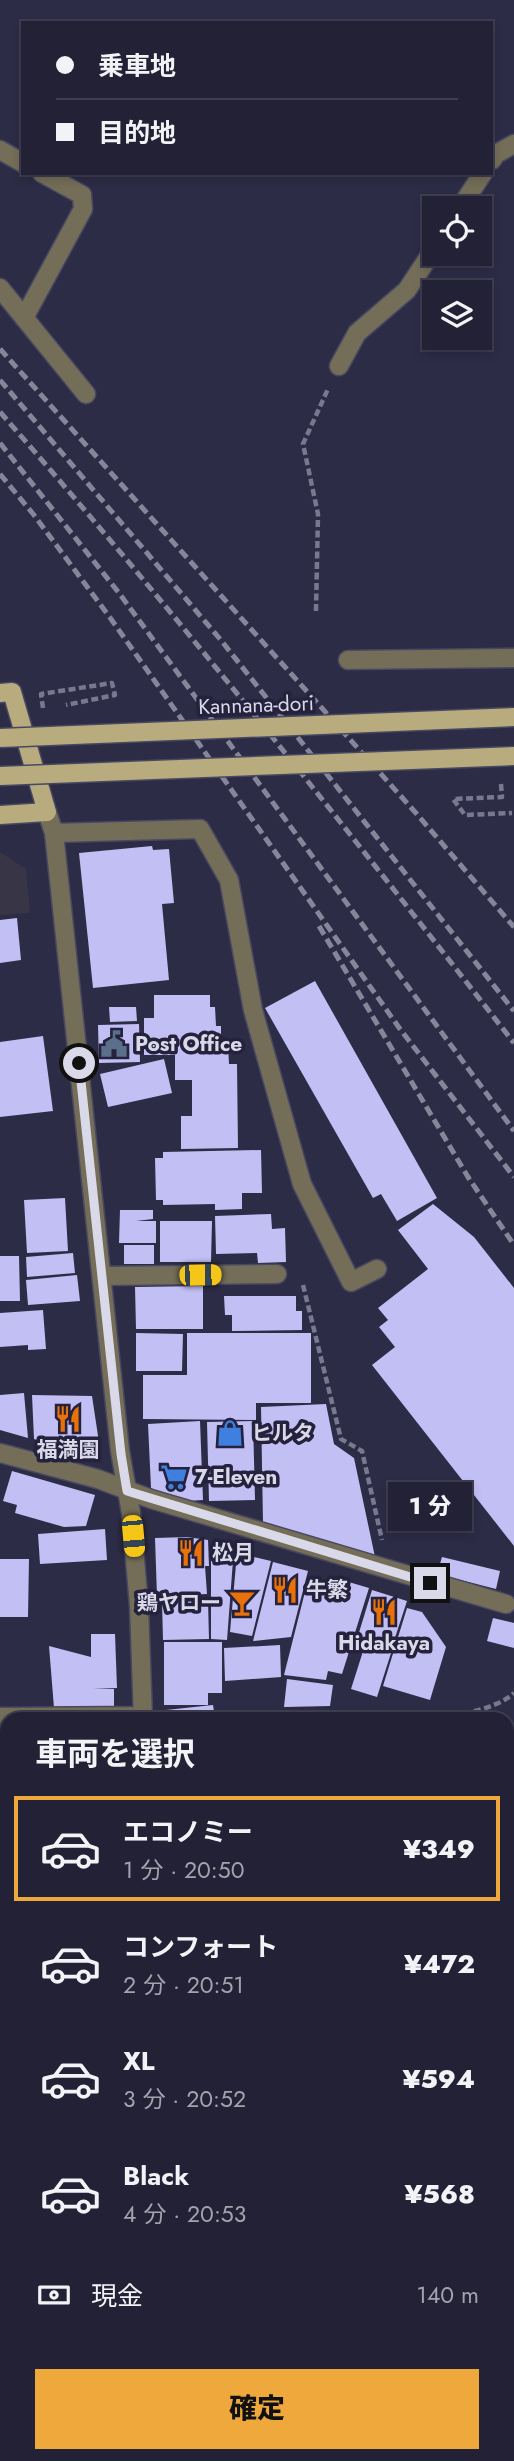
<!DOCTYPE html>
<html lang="ja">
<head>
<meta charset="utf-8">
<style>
  body { margin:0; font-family:Jost,"Noto Sans JP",sans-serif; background:#2e2e41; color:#f1f3f6; height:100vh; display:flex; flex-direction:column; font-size:26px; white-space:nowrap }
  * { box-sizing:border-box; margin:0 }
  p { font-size:23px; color:#a2a3ad }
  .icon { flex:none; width:38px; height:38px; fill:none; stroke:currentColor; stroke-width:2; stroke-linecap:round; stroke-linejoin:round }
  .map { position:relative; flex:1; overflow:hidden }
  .panel { position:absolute; left:0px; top:1712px; width:514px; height:751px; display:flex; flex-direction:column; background:#222135; border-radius:21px 21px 0 0; box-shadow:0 4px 10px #0003,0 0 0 2px #3f3e50 }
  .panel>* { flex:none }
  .top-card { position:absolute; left:21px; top:21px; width:472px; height:154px; border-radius:0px; box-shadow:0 4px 10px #0003,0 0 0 2px #3f3e50; display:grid; align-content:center; height:154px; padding:0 35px; background:#222135 }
  .controls { position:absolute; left:422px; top:196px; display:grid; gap:14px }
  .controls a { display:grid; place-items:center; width:70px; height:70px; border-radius:0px; background:#222135; box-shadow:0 4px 10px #0003,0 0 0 2px #3f3e50; font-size:35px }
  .end { position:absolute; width:32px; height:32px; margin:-16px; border:9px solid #d9d9ea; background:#111; box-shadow:0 0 0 4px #111 }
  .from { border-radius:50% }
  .bubble { position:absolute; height:49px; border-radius:0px; background:#222135; box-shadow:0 4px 10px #0003,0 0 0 2px #3f3e50; font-size:23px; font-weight:800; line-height:49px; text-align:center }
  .car { position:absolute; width:21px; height:42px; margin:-21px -10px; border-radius:9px; box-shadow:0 0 5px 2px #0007; background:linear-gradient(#f5c518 24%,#345 0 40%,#f5c518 0 76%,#345 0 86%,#f5c518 0) }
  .top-card b { display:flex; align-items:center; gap:24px; height:66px; font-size:26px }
  .top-card b+b { border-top:2px solid #3f3e50 }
  .top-card i { width:18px; height:18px; background:#f1f3f6 }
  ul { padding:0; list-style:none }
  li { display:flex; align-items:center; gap:21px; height:105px; margin:0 14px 10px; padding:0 21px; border:4px solid transparent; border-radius:0px }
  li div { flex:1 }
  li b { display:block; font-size:26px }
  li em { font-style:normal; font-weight:800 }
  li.current { border-color:#eea83c }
  li>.icon { width:63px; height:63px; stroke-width:1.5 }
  h2 { padding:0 35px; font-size:32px; line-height:84px }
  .pay { display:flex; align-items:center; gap:18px; height:77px; padding:0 35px; font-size:26px }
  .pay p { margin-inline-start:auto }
  .button { display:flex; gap:14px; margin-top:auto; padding:14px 35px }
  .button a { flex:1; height:80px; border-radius:0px; background:#eea83c; color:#111; font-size:28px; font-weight:800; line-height:80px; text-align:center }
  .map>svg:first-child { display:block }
</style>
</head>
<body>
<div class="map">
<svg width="514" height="2461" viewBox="0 0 514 2461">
  <rect width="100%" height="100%" fill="#2d2c47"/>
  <path fill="#413526" d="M508 2155H514V2461H194V2455H508Z"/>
  <path fill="#373546" d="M0 852 26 869 30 913 0 915Z"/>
  <path fill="#c2bff4" d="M152 846 153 850 169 849 174 903 162 904 169 980 93 988 79 853Z
    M17 918 21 960 0 963V920Z
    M315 981 437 1198 397 1221 381 1194 373 1198 265 1008Z
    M154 995H210V1007H215L216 1026H221V1044H228L229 1064H237L238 1148 181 1149V1116H192V1080H175V1055H144V1018H154Z
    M109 1007H136L137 1021 110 1022Z
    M139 1024 140 1062 99 1063 98 1025Z
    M43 1036 53 1111 0 1117V1042Z
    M164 1059 172 1093 108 1107 100 1074Z
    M261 1150 262 1193H242V1209L215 1210V1204L163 1205V1200H156L155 1158H163V1152Z
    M65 1198 68 1251 27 1253 24 1200Z
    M433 1204 474 1237 514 1288V1546L372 1365 395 1347 379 1327 388 1320 378 1308 428 1269 398 1230Z
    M120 1210H153V1219L136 1221H156V1243H119Z
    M271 1214 272 1229 285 1228 286 1262 258 1263 257 1253 216 1254 215 1216Z
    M160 1221H212L211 1262H160Z
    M124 1245H154V1264H124Z
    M73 1253 75 1273 27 1277 26 1257Z
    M0 1256H19L20 1301H0Z
    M77 1275 80 1301 28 1305 26 1280Z
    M203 1286V1329H136L135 1287Z
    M224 1296H296V1311H302V1330L232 1331V1315H225Z
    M43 1310 46 1349 28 1350V1345L0 1347V1313Z
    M136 1333 183 1334 182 1371H136Z
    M187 1333H311V1403H256V1420L143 1419V1375H187Z
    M24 1393 28 1438 0 1430V1395Z
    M32 1395 92 1396 100 1449 94 1457 34 1439Z
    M326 1404 334 1444 354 1458 375 1557 263 1523 261 1407Z
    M200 1421 203 1500 171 1502 151 1488 148 1424Z
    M253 1421 255 1500 209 1501 207 1422Z
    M12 1471 95 1495 86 1526 64 1527 15 1513 17 1505 3 1501Z
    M105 1529 107 1560 40 1564 38 1534Z
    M187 1537 208 1540 209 1566H205L207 1594 157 1596 155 1538Z
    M211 1546 234 1547 227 1640 211 1639Z
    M237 1553 271 1561 252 1636 230 1632Z
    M442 1557 500 1571 496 1589 437 1574Z
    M0 1559H29L28 1617H0Z
    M273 1562 308 1571 291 1637 253 1641Z
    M308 1580 340 1588 342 1580 369 1588 342 1674 328 1671 326 1680 284 1675Z
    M372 1590 407 1601 391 1650 357 1639Z
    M208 1601 209 1639 163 1640 162 1602Z
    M407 1608 422 1612 446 1647 430 1700 383 1686Z
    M493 1618 514 1623V1648L487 1641Z
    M91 1634H115L117 1688 93 1689H114V1707L54 1708 49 1646 91 1657Z
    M164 1642H222V1693H208V1705H164Z
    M280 1645 281 1677 225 1681 224 1648Z
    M365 1645 391 1653 377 1697 351 1689Z
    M287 1679 333 1685 330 1706 284 1707Z
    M213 1705 215 1718H167L166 1710Z
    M508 1724H514V1782H508Z
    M514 1787V1874H508V1788Z
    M514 1881V1917H508V1882Z
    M508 1925H514V1996L508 1997Z
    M4 1941 7 2014 0 2015V1942Z
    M0 2216H7V2455H60V2461H0Z
    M514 2237V2461H259L264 2455H508V2239Z"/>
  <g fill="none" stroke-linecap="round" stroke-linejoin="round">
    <defs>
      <path id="minor" d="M0 150 23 163
        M492 160 496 154 514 144
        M460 208 483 173
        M0 288 86 394
        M24 318 83 209 82 195 42 173
        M339 366 357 333 407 290 434 249
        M348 660 514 658
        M47 812 54 833 120 1451 131 1513 139 1606 143 1718
        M54 833 200 829 229 880 253 1010 302 1184 351 1282 377 1269
        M102 1276 277 1274
        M0 1453 98 1479 151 1499 506 1604
        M1 1717 143 1716
        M0 1911H7
        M508 2073 514 2072
        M0 2119H7
        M136 2461V2455"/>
      <path id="major" d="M0 693 12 692 47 812 0 815"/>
    </defs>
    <use href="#minor" stroke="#494861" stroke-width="21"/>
    <use href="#major" stroke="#494861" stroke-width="21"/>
    <path stroke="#78788e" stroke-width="4.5" stroke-dasharray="7 3.5" stroke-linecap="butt" d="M316 611 318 514 303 444 328 389
      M501 784 502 797 453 799 465 815 512 813
      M303 1285 341 1439 362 1451 382 1540
      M422 1718C448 1717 495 1711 514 1693
      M508 2213 514 2206
      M228 2461 234 2455"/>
    <use href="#minor" stroke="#746e58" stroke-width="18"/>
    <use href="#major" stroke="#b8ab7e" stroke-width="18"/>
    <path stroke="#86869b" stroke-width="5" stroke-dasharray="10 5" stroke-linecap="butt" d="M0 349 415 812 514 927
      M0 380 220 639 514 1011
      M0 412C179 616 347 829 514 1043
      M0 443 119 593 514 1131
      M0 474 34 515 111 619 400 1029 514 1177
      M319 926 468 1177 514 1245"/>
    <defs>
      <path id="major-bridge" d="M0 738 514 717
        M0 776 514 756"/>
    </defs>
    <use href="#major-bridge" stroke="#494861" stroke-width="21" stroke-linecap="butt"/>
    <path stroke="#78788e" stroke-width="4.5" stroke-dasharray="7 3.5" stroke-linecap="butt" d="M43 708 41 694 112 683 115 695 66 705"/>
    <use href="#major-bridge" stroke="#b8ab7e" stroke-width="18"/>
  </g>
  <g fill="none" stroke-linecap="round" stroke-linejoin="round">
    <path stroke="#d9d9ea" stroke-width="9" d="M79 1063 121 1454 127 1491 430 1583"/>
  </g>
  <defs>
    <symbol id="civic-bare" viewBox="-9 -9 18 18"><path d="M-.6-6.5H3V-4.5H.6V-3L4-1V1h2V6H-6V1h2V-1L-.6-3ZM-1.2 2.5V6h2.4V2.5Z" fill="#5c6f8a" stroke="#24223c" stroke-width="2.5" paint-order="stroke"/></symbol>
    <symbol id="restaurant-bare" viewBox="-9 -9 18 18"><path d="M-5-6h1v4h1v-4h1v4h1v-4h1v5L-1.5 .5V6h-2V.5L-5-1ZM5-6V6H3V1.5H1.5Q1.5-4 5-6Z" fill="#e8710a" stroke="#24223c" stroke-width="2.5" paint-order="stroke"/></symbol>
    <symbol id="shop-bare" viewBox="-9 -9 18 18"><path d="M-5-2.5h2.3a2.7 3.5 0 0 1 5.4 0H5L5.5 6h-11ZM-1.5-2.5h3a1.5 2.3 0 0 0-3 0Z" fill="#3f7fe0" stroke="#24223c" stroke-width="2.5" paint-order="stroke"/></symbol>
    <symbol id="supermarket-bare" viewBox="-9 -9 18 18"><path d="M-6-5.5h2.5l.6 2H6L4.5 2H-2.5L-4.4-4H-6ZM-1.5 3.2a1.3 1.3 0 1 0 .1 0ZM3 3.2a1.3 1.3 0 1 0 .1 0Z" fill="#3f7fe0" stroke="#24223c" stroke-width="2.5" paint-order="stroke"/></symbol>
    <symbol id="bar-bare" viewBox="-9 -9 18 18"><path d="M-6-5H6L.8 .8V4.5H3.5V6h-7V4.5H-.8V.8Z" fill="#e8710a" stroke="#24223c" stroke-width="2.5" paint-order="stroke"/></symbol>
  </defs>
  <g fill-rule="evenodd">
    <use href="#civic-bare" x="95" y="1025" width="38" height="38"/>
    <use href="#restaurant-bare" x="49" y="1400" width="38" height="38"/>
    <use href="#shop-bare" x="211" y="1414" width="38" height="38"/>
    <use href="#supermarket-bare" x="155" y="1458" width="38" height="38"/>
    <use href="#restaurant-bare" x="172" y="1534" width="38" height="38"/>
    <use href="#restaurant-bare" x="266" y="1571" width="38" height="38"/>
    <use href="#bar-bare" x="223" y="1584" width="38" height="38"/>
    <use href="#restaurant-bare" x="365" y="1593" width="38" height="38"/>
  </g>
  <g text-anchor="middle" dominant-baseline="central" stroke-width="7" stroke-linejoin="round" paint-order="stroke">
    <g font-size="21" fill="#d9d9ea" stroke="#24223c">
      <text transform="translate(256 705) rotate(-2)">Kannana-dori</text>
    </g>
    <g font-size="21" font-weight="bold" fill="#d9d9ea" stroke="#24223c" text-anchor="start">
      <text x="135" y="1044">Post Office</text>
      <text x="251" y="1433">ヒルタ</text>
      <text x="68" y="1450" text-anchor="middle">福満園</text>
      <text x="195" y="1477">7-Eleven</text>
      <text x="212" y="1553">松月</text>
      <text x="306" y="1590">牛繁</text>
      <text x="221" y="1603" text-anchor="end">鶏ヤロー</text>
      <text x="384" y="1643" text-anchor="middle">Hidakaya</text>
    </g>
  </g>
</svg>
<div class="controls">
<a><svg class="icon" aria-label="locate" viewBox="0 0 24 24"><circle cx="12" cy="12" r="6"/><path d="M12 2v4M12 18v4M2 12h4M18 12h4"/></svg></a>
<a><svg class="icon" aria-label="layers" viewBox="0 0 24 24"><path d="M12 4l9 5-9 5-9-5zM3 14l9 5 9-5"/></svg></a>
</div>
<i class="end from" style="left:79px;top:1063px"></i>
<i class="end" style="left:430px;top:1583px"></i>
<div class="bubble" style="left:388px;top:1482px;width:84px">1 分</div>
<i class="car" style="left:200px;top:1275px;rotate:89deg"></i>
<i class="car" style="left:133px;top:1536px;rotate:175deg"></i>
<div class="top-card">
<b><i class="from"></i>乗車地</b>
<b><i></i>目的地</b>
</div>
<section class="panel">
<h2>車両を選択</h2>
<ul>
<li class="current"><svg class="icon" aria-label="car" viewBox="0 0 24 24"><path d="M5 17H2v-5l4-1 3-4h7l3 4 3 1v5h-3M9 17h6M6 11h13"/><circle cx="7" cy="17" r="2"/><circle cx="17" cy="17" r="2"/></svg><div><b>エコノミー</b><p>1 分 · 20:50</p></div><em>¥349</em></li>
<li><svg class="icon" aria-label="car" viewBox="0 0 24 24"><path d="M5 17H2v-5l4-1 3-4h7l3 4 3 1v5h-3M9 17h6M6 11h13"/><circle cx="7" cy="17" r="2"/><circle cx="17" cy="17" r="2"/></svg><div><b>コンフォート</b><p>2 分 · 20:51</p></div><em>¥472</em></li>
<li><svg class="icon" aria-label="car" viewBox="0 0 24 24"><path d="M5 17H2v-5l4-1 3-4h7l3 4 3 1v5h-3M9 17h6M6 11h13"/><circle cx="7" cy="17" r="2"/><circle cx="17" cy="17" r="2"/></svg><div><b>XL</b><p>3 分 · 20:52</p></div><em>¥594</em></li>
<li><svg class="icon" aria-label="car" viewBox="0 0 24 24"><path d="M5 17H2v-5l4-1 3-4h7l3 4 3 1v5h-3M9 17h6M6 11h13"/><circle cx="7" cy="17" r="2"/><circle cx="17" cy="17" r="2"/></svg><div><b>Black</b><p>4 分 · 20:53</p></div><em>¥568</em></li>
</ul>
<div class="pay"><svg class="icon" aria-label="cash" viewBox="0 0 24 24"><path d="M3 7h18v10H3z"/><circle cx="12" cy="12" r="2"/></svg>現金<p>140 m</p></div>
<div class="button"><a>確定</a></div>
</section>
</div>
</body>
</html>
